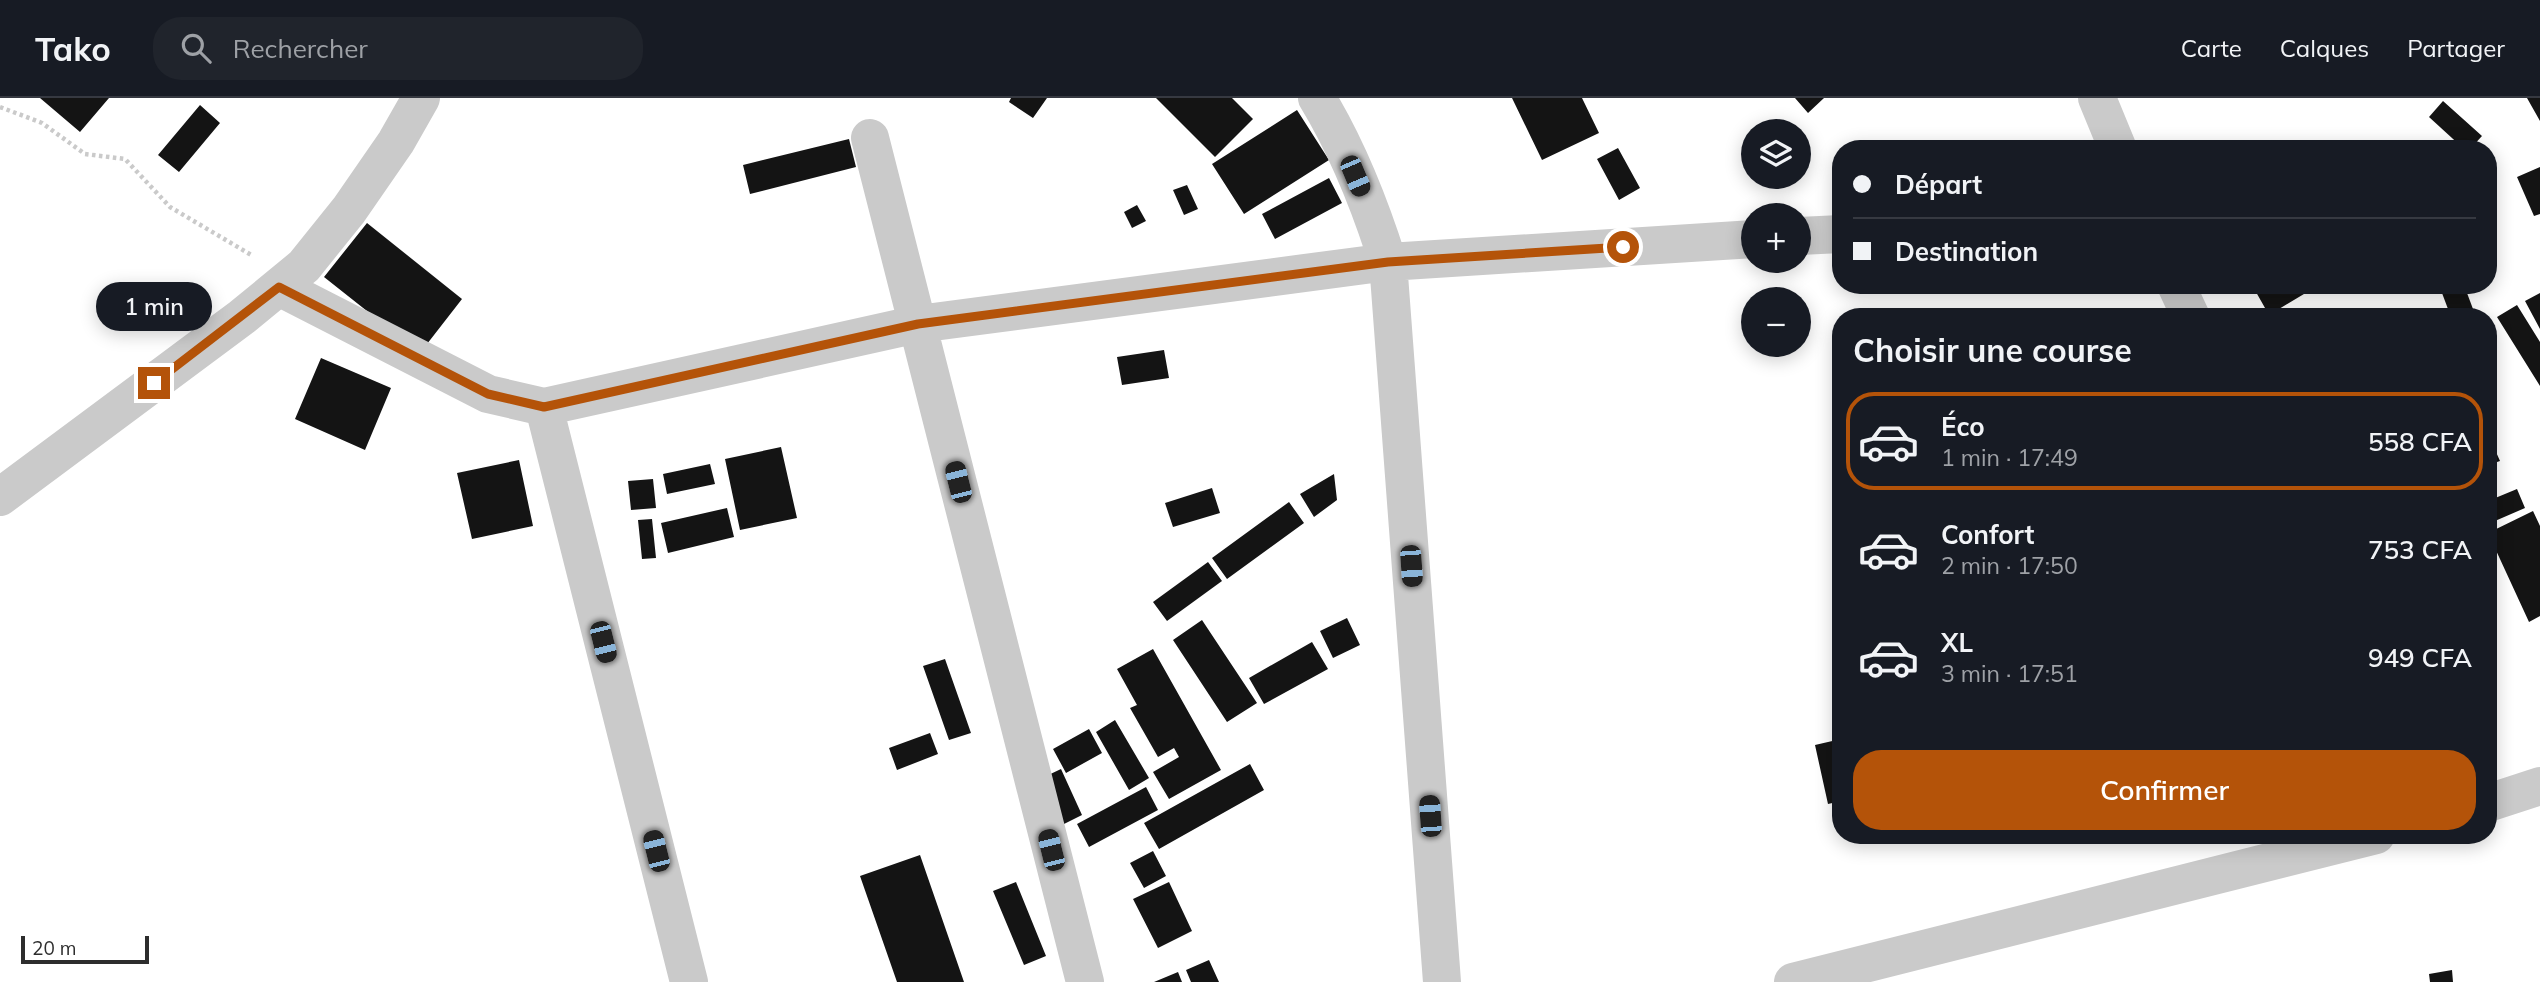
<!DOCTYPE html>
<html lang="fr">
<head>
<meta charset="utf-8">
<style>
  body { margin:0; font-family:Mulish,sans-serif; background:#20242c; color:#f1f3f6; height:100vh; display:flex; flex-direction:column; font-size:26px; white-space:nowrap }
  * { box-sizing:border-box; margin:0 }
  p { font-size:23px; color:#9ea1a6 }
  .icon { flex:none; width:38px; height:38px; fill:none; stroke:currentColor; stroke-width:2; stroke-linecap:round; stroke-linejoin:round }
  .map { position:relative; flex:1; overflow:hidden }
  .drawer { position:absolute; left:1832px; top:210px; width:665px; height:536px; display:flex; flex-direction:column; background:#171b24; border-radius:28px; box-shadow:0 4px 18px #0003 }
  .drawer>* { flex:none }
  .hud { position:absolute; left:1832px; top:42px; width:665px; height:154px; border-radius:28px; box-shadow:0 4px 18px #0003; display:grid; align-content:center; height:154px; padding:0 21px; background:#171b24 }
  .fabs { position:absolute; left:1741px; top:21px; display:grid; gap:14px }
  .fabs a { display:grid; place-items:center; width:70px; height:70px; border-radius:50%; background:#171b24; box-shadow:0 4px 18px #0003; font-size:35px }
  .scale { position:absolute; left:21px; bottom:18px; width:128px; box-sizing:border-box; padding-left:7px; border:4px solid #2d2d2d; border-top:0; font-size:19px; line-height:24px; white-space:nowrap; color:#2d2d2d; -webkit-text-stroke:5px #fff; paint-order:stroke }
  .end { position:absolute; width:32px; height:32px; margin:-16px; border:9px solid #b45309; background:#fff; box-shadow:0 0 0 4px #fff }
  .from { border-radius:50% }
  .bubble { position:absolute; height:49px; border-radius:24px; background:#171b24; box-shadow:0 4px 18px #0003; font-size:23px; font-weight:600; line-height:49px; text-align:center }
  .car { position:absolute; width:21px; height:42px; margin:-21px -10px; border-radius:9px; box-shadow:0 0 5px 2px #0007; background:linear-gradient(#222 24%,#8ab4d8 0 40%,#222 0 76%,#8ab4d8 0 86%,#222 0) }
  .hud b { display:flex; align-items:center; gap:24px; height:66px; font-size:26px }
  .hud b+b { border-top:2px solid #363941 }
  .hud i { width:18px; height:18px; background:#f1f3f6 }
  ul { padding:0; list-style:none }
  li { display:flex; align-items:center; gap:21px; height:98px; margin:0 14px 10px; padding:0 7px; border:4px solid transparent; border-radius:28px }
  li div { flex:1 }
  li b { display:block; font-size:26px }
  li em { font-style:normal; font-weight:600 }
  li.active { border-color:#b45309 }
  li>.icon { width:63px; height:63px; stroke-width:1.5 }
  h2 { padding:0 21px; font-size:32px; line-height:84px }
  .button { display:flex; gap:14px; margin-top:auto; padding:14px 21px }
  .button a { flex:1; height:80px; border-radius:28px; background:#b45309; color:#fff; font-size:28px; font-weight:600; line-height:80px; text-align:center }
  header { display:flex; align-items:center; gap:42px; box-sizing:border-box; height:98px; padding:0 35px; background:#171b24; border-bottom:2px solid #363941 }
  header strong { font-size:33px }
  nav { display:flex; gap:38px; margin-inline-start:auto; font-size:24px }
  .search { width:490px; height:63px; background:#20242c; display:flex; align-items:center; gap:18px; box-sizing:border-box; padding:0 24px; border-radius:28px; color:#9ea1a6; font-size:26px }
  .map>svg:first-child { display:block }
</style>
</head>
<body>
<header>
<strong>Tako</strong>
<div class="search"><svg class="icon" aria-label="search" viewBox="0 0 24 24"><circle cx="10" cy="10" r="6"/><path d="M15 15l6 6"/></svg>Rechercher</div>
<nav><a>Carte</a><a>Calques</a><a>Partager</a></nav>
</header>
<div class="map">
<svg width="2540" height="884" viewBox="0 0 2540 884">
  <rect width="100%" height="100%" fill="#fff"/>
  <path fill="#141414" d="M40 0H109L80 34Z
    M1011 0H1047L1033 20 1009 4Z
    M1156 0H1232L1253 21 1215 59Z
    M1512 0H1582L1599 35 1542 62Z
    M1795 0H1824L1808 15Z
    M2527 0H2540V23Z
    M2443 3 2482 38 2470 51H2464L2429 19Z
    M200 7 220 25 179 74 158 57Z
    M1297 12 1329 62 1244 116 1212 66Z
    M849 41 856 69 750 96 743 67Z
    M1618 50 1640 90 1619 102 1597 61Z
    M2540 69V116L2534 118 2517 79Z
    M1329 80 1342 105 1275 141 1262 116Z
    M1187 87 1198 111 1184 117 1173 92Z
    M1137 107 1146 123 1132 130 1124 114Z
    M367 125 462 201 420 255 324 179Z
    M2252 187H2319L2269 217Z
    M2439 187H2464L2476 219H2451Z
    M2540 195V231L2525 203Z
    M2517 207 2540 244V288L2497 219Z
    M1164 252 1169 280 1122 287 1117 259Z
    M321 260 391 290 365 352 295 321Z
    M2488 336 2500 363 2488 367Z
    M781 349 797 420 740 432 725 361Z
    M519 362 533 428 472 441 457 375Z
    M710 366 715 386 667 396 663 376Z
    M1334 376 1337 402 1314 419 1300 396Z
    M653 381 656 410 631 412 628 383Z
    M1212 390 1220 415 1173 429 1165 405Z
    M2517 391 2525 410 2488 426V403Z
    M1289 404 1304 425 1227 481 1212 460Z
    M727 410 734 439 668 455 661 425Z
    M2533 413 2540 428V518L2529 524 2488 435Z
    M652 421 656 460 642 461 638 422Z
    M1208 464 1222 483 1167 523 1153 504Z
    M1347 520 1360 547 1333 560 1320 533Z
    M1202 522 1257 605 1227 624 1173 542Z
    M1312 544 1328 571 1264 606 1249 580Z
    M1153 551 1221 672 1169 701 1153 674 1179 659 1174 650 1158 659 1130 610 1137 607 1117 571Z
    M945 561 971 635 949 642 923 568Z
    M1115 622 1149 680 1129 692 1096 634Z
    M1089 631 1102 655 1066 675 1053 651Z
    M930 635 938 656 897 672 889 650Z
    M1841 641V703L1828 706 1815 647Z
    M1250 666 1264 692 1159 751 1144 725Z
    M1061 671 1082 717 1064 726 1042 680Z
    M1146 689 1158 712 1089 749 1077 726Z
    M1153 753 1166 778 1144 790 1130 765Z
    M920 757 964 884H897L860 778Z
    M1016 784 1046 858 1024 867 993 793Z
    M1169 784 1192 833 1158 850 1133 801Z
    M1209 862 1219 884H1191L1186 872Z
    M2452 872 2453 884H2430L2429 876Z
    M1178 874 1182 884H1154Z"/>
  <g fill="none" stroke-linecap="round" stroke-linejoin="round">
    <path stroke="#cacaca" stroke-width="4.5" stroke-dasharray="3.5 3.5" stroke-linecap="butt" d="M0 9 42 25 85 56 125 61 170 109 253 158"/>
    <path stroke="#cacaca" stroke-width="38" d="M1317 0C1348 51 1370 107 1388 164L1442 884
      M2097 0 2118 51
      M870 40 1085 884
      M1799 138 1841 136
      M2176 187 2191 219
      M279 189 488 296 544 309 689 884
      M544 309 918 226 1388 164 1754 141
      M0 399 242 219 304 168 349 112 396 44 421 0
      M2488 705 2540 688
      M1793 884 2376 737"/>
  </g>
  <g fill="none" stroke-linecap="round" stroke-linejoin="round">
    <path stroke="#b45309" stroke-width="9" d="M154 285 279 189 488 296 544 309 918 226 1388 164 1623 149"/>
  </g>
</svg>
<div class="fabs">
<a><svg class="icon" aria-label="layers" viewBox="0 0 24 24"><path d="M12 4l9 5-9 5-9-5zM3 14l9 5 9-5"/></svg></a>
<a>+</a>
<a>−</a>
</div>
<div class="scale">20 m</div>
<i class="end from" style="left:1623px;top:149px"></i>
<i class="end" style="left:154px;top:285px"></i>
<div class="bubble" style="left:96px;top:184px;width:116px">1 min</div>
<i class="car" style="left:1355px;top:78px;rotate:157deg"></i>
<i class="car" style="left:958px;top:384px;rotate:346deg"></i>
<i class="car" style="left:1411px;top:468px;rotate:176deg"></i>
<i class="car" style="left:603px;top:544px;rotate:166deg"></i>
<i class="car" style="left:1430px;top:718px;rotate:356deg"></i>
<i class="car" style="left:1051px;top:752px;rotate:346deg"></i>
<i class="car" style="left:656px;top:753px;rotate:346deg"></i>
<div class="hud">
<b><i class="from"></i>Départ</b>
<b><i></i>Destination</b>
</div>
<section class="drawer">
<h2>Choisir une course</h2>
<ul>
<li class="active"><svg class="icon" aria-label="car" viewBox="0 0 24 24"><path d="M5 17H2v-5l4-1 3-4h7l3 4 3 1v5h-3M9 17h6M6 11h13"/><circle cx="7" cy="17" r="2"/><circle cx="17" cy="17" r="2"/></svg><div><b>Éco</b><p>1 min · 17:49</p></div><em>558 CFA</em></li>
<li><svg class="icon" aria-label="car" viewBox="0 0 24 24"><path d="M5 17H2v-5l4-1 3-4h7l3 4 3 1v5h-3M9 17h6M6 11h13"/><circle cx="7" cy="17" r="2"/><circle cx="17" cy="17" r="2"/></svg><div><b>Confort</b><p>2 min · 17:50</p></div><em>753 CFA</em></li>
<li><svg class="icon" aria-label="car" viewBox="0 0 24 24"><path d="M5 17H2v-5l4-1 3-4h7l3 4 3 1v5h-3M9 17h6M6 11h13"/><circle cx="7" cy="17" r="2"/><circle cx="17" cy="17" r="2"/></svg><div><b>XL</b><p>3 min · 17:51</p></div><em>949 CFA</em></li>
</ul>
<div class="button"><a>Confirmer</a></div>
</section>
</div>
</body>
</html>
